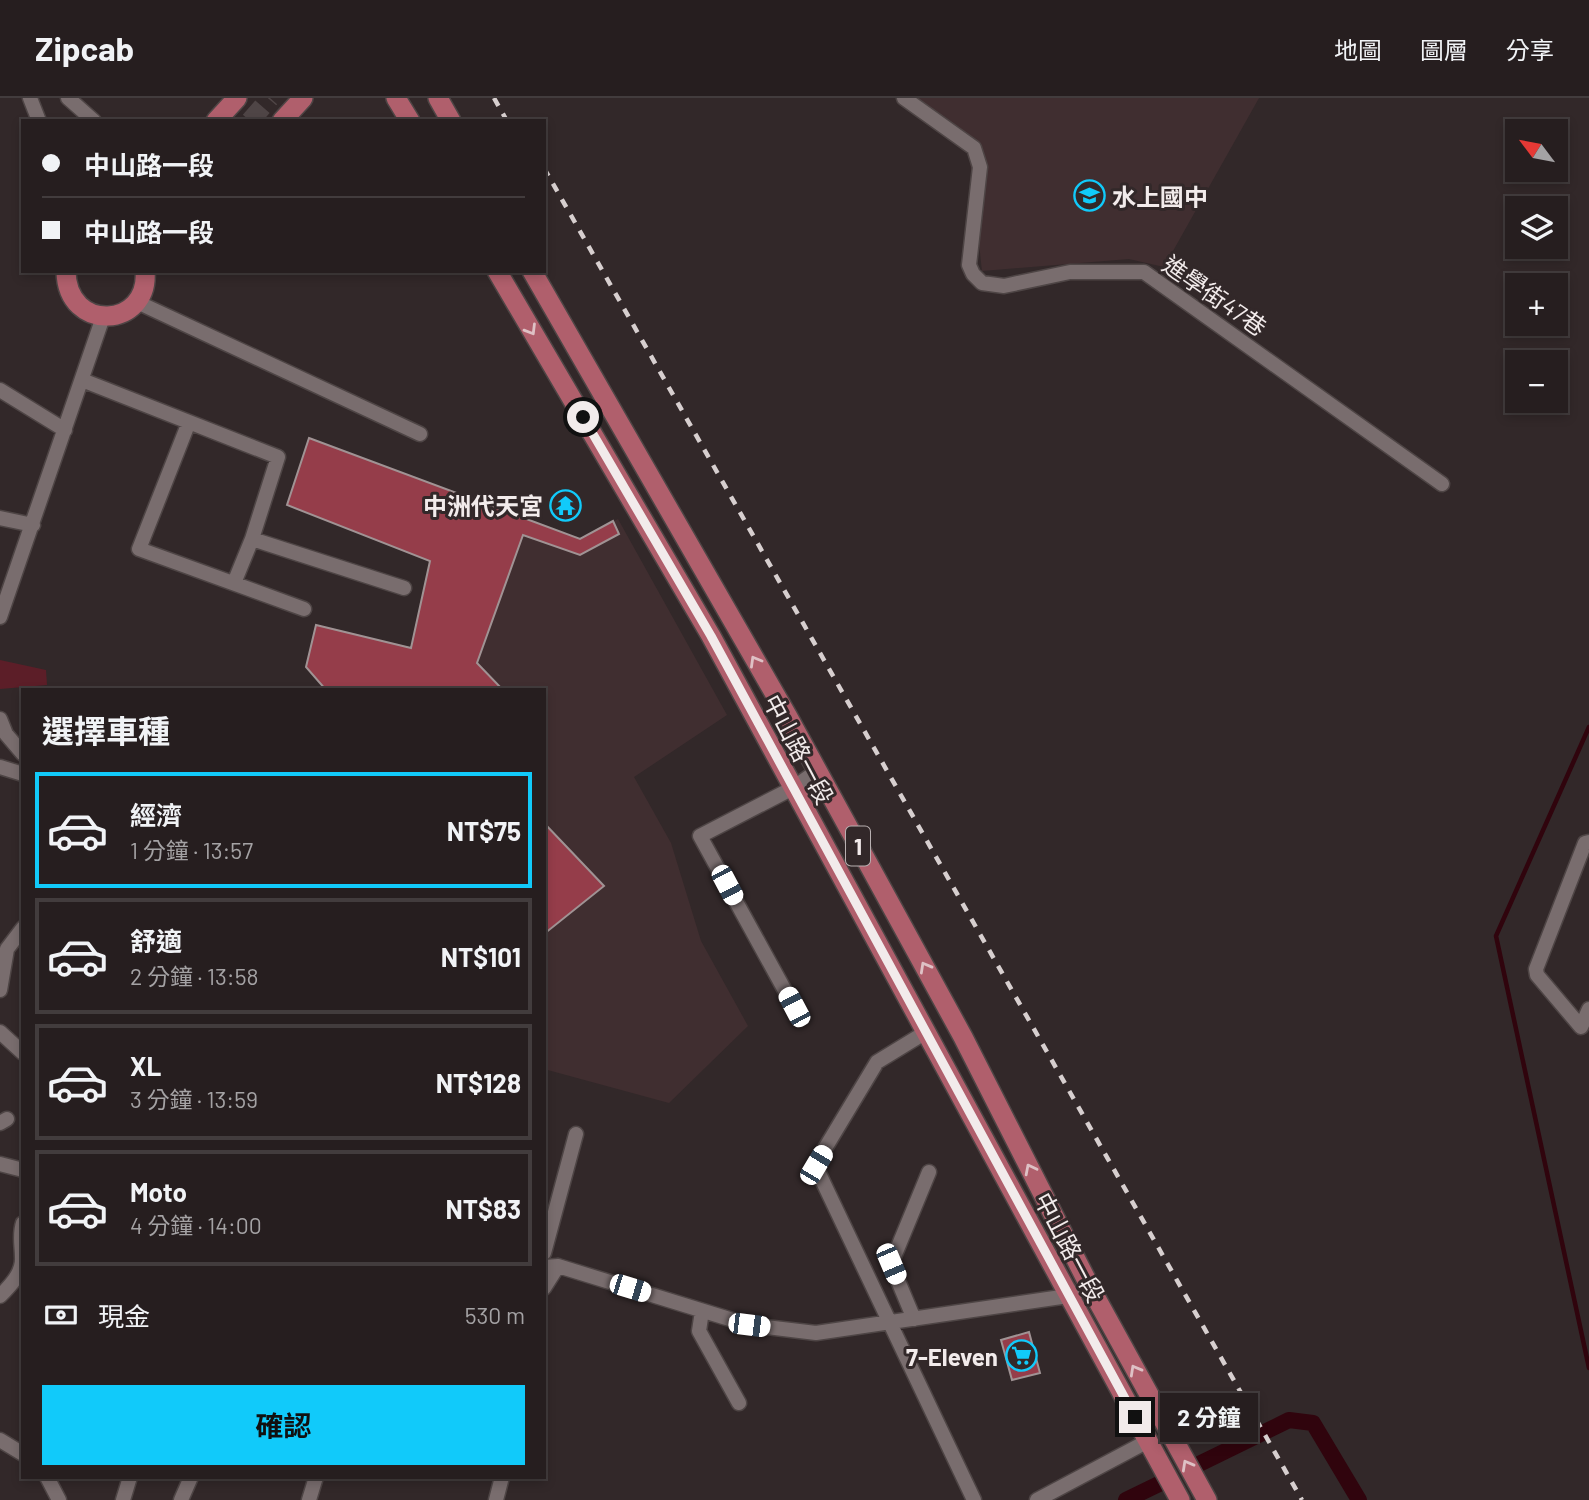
<!DOCTYPE html>
<html lang="zh-TW">
<head>
<meta charset="utf-8">
<style>
  body { margin:0; font-family:Barlow,"Noto Sans TC",sans-serif; background:#2e2728; color:#f1f3f6; height:100vh; display:flex; flex-direction:column; font-size:26px; white-space:nowrap }
  * { box-sizing:border-box; margin:0 }
  p { font-size:23px; color:#a4a2a4 }
  .icon { flex:none; width:38px; height:38px; fill:none; stroke:currentColor; stroke-width:2; stroke-linecap:round; stroke-linejoin:round }
  .map { position:relative; flex:1; overflow:hidden }
  .drawer { position:absolute; left:21px; top:590px; width:525px; height:791px; display:flex; flex-direction:column; background:#261e1f; border-radius:0px; box-shadow:0 4px 10px #0003,0 0 0 2px #423c3d }
  .drawer>* { flex:none }
  .guide { position:absolute; left:21px; top:21px; width:525px; height:154px; border-radius:0px; box-shadow:0 4px 10px #0003,0 0 0 2px #423c3d; display:grid; align-content:center; height:154px; padding:0 21px; background:#261e1f }
  .needle { width:46px; rotate:302deg }
  .tools { position:absolute; left:1505px; top:21px; display:grid; gap:14px }
  .tools a { display:grid; place-items:center; width:63px; height:63px; border-radius:0px; background:#261e1f; box-shadow:0 4px 10px #0003,0 0 0 2px #423c3d; font-size:35px }
  .end { position:absolute; width:32px; height:32px; margin:-16px; border:9px solid #f2ebeb; background:#111; box-shadow:0 0 0 4px #111 }
  .from { border-radius:50% }
  .bubble { position:absolute; height:49px; border-radius:0px; background:#261e1f; box-shadow:0 4px 10px #0003,0 0 0 2px #423c3d; font-size:23px; font-weight:700; line-height:49px; text-align:center }
  .car { position:absolute; width:21px; height:42px; margin:-21px -10px; border-radius:9px; box-shadow:0 0 5px 2px #0007; background:linear-gradient(#fff 24%,#345 0 40%,#fff 0 76%,#345 0 86%,#fff 0) }
  .guide b { display:flex; align-items:center; gap:24px; height:66px; font-size:26px }
  .guide b+b { border-top:2px solid #423c3d }
  .guide i { width:18px; height:18px; background:#f1f3f6 }
  ul { padding:0; list-style:none }
  li { display:flex; align-items:center; gap:21px; height:116px; margin:0 14px 10px; padding:0 7px; border:4px solid #423c3d; border-radius:0px }
  li div { flex:1 }
  li b { display:block; font-size:26px }
  li em { font-style:normal; font-weight:700 }
  li.on { border-color:#11cafa }
  li>.icon { width:63px; height:63px; stroke-width:1.5 }
  h2 { padding:0 21px; font-size:32px; line-height:84px }
  .pay { display:flex; align-items:center; gap:18px; height:77px; padding:0 21px; font-size:26px }
  .pay p { margin-inline-start:auto }
  .action { display:flex; gap:14px; margin-top:auto; padding:14px 21px }
  .action a { flex:1; height:80px; border-radius:0px; background:#11cafa; color:#111; font-size:28px; font-weight:700; line-height:80px; text-align:center }
  header { display:flex; align-items:center; gap:42px; box-sizing:border-box; height:98px; padding:0 35px; background:#261e1f; border-bottom:2px solid #423c3d }
  header strong { font-size:33px }
  nav { display:flex; gap:38px; margin-inline-start:auto; font-size:24px }
  .map>svg:first-child { display:block }
</style>
</head>
<body>
<header>
<strong>Zipcab</strong>
<nav><a>地圖</a><a>圖層</a><a>分享</a></nav>
</header>
<div class="map">
<svg width="1589" height="1402" viewBox="0 0 1589 1402">
  <rect width="100%" height="100%" fill="#322829"/>
  <path fill="#402e30" d="M917 0H1259L1164 169 1129 161 982 173 967 36Z
    M309 340 580 441 618 421 727 617 634 679 671 745 701 843 748 928 669 1005 544 971V592L326 591 306 569 316 527 411 550 430 464 287 407Z"/>
  <path fill="#5c1e28" d="M0 562 46 572 47 587 0 591Z"/>
  <g fill="none" stroke-linecap="round" stroke-linejoin="round">
    <path stroke="#30040d" stroke-width="4.5" d="M1589 629 1496 838 1589 1270"/>
    <path stroke="#30040d" stroke-width="16" d="M1197 1367 1289 1322 1313 1325 1359 1402
      M1126 1402 1161 1385"/>
  </g>
  <path fill="#953d4a" stroke="#a09394" stroke-width="2" d="M309 340 580 441 613 423 619 436 580 457 523 437 477 565 503 592H326L306 569 316 527 411 550 430 463 287 407Z
    M544 725 604 788 544 836Z
    M1029 1234 1040 1275 1012 1282 1001 1242Z"/>
  <g fill="none" stroke-linecap="round" stroke-linejoin="round">
    <path stroke="#4f4546" stroke-width="19" stroke-dasharray="19 10" stroke-linecap="butt" d="M250 23 270 0"/>
    <defs>
      <path id="minor" d="M30 0 39 23
        M68 0 94 23
        M904 0 974 50 980 69 969 167 973 176 982 185 1004 188 1070 174H1144L1442 386
        M137 204 420 336
        M82 282 278 359 252 441 404 490
        M0 292 65 332
        M189 324 139 451 304 511
        M0 420 33 427
        M234 485 252 441
        M0 519 103 219
        M0 621 6 636 23 656
        M0 669 23 676
        M1589 744 1585 745 1536 871 1537 877 1581 929 1589 911
        M0 892 7 851 23 830
        M794 909 700 738 793 690 817 673
        M0 934 23 955
        M926 934 877 964 815 1067 974 1402
        M0 1025 7 1021
        M0 1066 23 1072
        M544 1155 576 1036
        M544 1169 558 1168 749 1227 816 1235 1068 1198 1090 1189
        M544 1190 558 1168
        M0 1198C10 1188 23 1175 22 1159 22 1147 19 1137 23 1125
        M702 1213 699 1233 739 1305
        M914 1221 891 1166 929 1074
        M0 1342 23 1356
        M47 1379 59 1402
        M123 1402 130 1379
        M181 1402 191 1379
        M309 1402 316 1379
        M496 1402 502 1379
        M1037 1402 1148 1343"/>
      <path id="major" d="M396 0 410 23
        M438 0 451 23
        M216 23 237 0
        M282 23 303 0
        M66 173C67 236 150 230 145 173
        M497 173 711 538 1180 1402
        M532 173 788 619 963 939 1090 1189 1207 1402"/>
    </defs>
    <use href="#minor" stroke="#4e4545" stroke-width="17"/>
    <use href="#major" stroke="#4e4545" stroke-width="22"/>
    <use href="#minor" stroke="#796d6e" stroke-width="14"/>
    <use href="#major" stroke="#b05f6c" stroke-width="19"/>
    <path stroke="#d7cfcf" stroke-width="4.5" stroke-dasharray="9 9" stroke-linecap="butt" d="M494 0 507 23
      M544 70 1302 1402"/>
  </g>
  <defs><path id="oneway-chevron" d="M-2-3.5L2.5 0L-2 3.5" fill="none" stroke-width="1.6" stroke-linecap="round" stroke-linejoin="round" transform="scale(1.75)"/></defs>
  <g stroke="#dec1c5">
    <use href="#oneway-chevron" transform="translate(531 232) rotate(59)"/>
    <use href="#oneway-chevron" transform="translate(755 563) rotate(-120)"/>
    <use href="#oneway-chevron" transform="translate(925 869) rotate(-119)"/>
    <use href="#oneway-chevron" transform="translate(1030 1071) rotate(-117)"/>
    <use href="#oneway-chevron" transform="translate(1135 1272) rotate(-119)"/>
    <use href="#oneway-chevron" transform="translate(1187 1367) rotate(-119)"/>
  </g>
  <g fill="none" stroke-linecap="round" stroke-linejoin="round">
    <path stroke="#f2ebeb" stroke-width="9" d="M583 319 711 538 1135 1319"/>
  </g>
  <defs>
    <symbol id="school-ring" viewBox="-11 -11 22 22"><circle r="9.5" fill="#322829" stroke="#11cafa" stroke-width="1.5"/><path d="M0-5L7-2L0 1L-7-2ZM-4 1L0 2.5L4 1V4Q0 6-4 4Z" fill="#11cafa"/></symbol>
    <symbol id="temple-ring" viewBox="-11 -11 22 22"><circle r="9.5" fill="#322829" stroke="#11cafa" stroke-width="1.5"/><path d="M0-6L5-2H3V0L6.5 2.5H4V6H1.5V3h-3V6H-4V2.5H-6.5L-3 0V-2H-5Z" fill="#11cafa"/></symbol>
    <symbol id="supermarket-ring" viewBox="-11 -11 22 22"><circle r="9.5" fill="#322829" stroke="#11cafa" stroke-width="1.5"/><path d="M-6-5.5h2.5l.6 2H6L4.5 2H-2.5L-4.4-4H-6ZM-1.5 3.2a1.3 1.3 0 1 0 .1 0ZM3 3.2a1.3 1.3 0 1 0 .1 0Z" fill="#11cafa"/></symbol>
  </defs>
  <g fill-rule="evenodd">
    <use href="#school-ring" x="1072" y="80" width="35" height="35"/>
    <use href="#temple-ring" x="548" y="390" width="35" height="35"/>
    <use href="#supermarket-ring" x="1004" y="1240" width="35" height="35"/>
  </g>
  <g text-anchor="middle" dominant-baseline="central" stroke-width="6" stroke-linejoin="round" paint-order="stroke">
    <rect fill="#322829" stroke="#b8b0b1" stroke-width="2" x="846" y="728.5" width="24" height="39" rx="5"/>
    <g font-size="23" font-weight="bold" fill="#f2ebeb">
      <text x="858" y="748">1</text>
    </g>
    <g font-size="24" font-weight="bold" fill="#f2ebeb" stroke="#322829" text-anchor="end">
      <text x="1112" y="98" text-anchor="start">水上國中</text>
      <text x="543" y="407">中洲代天宮</text>
      <text x="998" y="1258">7-Eleven</text>
    </g>
    <g font-size="24" fill="#f2ebeb" stroke="#322829">
      <text transform="translate(1215 197) rotate(35)">進學街47巷</text>
      <text transform="translate(799 651) rotate(62)">中山路一段</text>
      <text transform="translate(1070 1149) rotate(62)">中山路一段</text>
    </g>
  </g>
</svg>
<div class="tools">
<a><svg class="needle" viewBox="-14 -14 28 28"><path d="M0-13l5 13h-10z" fill="#e53935"/><path d="M0 13l5-13h-10z" fill="#a4a2a4"/></svg></a>
<a><svg class="icon" aria-label="layers" viewBox="0 0 24 24"><path d="M12 4l9 5-9 5-9-5zM3 14l9 5 9-5"/></svg></a>
<a>+</a>
<a>−</a>
</div>
<i class="end from" style="left:583px;top:319px"></i>
<i class="end" style="left:1135px;top:1319px"></i>
<div class="bubble" style="left:1160px;top:1295px;width:98px">2 分鐘</div>
<i class="car" style="left:727px;top:787px;rotate:152deg"></i>
<i class="car" style="left:794px;top:909px;rotate:332deg"></i>
<i class="car" style="left:816px;top:1067px;rotate:31deg"></i>
<i class="car" style="left:891px;top:1166px;rotate:157deg"></i>
<i class="car" style="left:630px;top:1190px;rotate:107deg"></i>
<i class="car" style="left:749px;top:1227px;rotate:97deg"></i>
<div class="guide">
<b><i class="from"></i>中山路一段</b>
<b><i></i>中山路一段</b>
</div>
<section class="drawer">
<h2>選擇車種</h2>
<ul>
<li class="on"><svg class="icon" aria-label="car" viewBox="0 0 24 24"><path d="M5 17H2v-5l4-1 3-4h7l3 4 3 1v5h-3M9 17h6M6 11h13"/><circle cx="7" cy="17" r="2"/><circle cx="17" cy="17" r="2"/></svg><div><b>經濟</b><p>1 分鐘 · 13:57</p></div><em>NT$75</em></li>
<li><svg class="icon" aria-label="car" viewBox="0 0 24 24"><path d="M5 17H2v-5l4-1 3-4h7l3 4 3 1v5h-3M9 17h6M6 11h13"/><circle cx="7" cy="17" r="2"/><circle cx="17" cy="17" r="2"/></svg><div><b>舒適</b><p>2 分鐘 · 13:58</p></div><em>NT$101</em></li>
<li><svg class="icon" aria-label="car" viewBox="0 0 24 24"><path d="M5 17H2v-5l4-1 3-4h7l3 4 3 1v5h-3M9 17h6M6 11h13"/><circle cx="7" cy="17" r="2"/><circle cx="17" cy="17" r="2"/></svg><div><b>XL</b><p>3 分鐘 · 13:59</p></div><em>NT$128</em></li>
<li><svg class="icon" aria-label="car" viewBox="0 0 24 24"><path d="M5 17H2v-5l4-1 3-4h7l3 4 3 1v5h-3M9 17h6M6 11h13"/><circle cx="7" cy="17" r="2"/><circle cx="17" cy="17" r="2"/></svg><div><b>Moto</b><p>4 分鐘 · 14:00</p></div><em>NT$83</em></li>
</ul>
<div class="pay"><svg class="icon" aria-label="cash" viewBox="0 0 24 24"><path d="M3 7h18v10H3z"/><circle cx="12" cy="12" r="2"/></svg>現金<p>530 m</p></div>
<div class="action"><a>確認</a></div>
</section>
</div>
</body>
</html>
